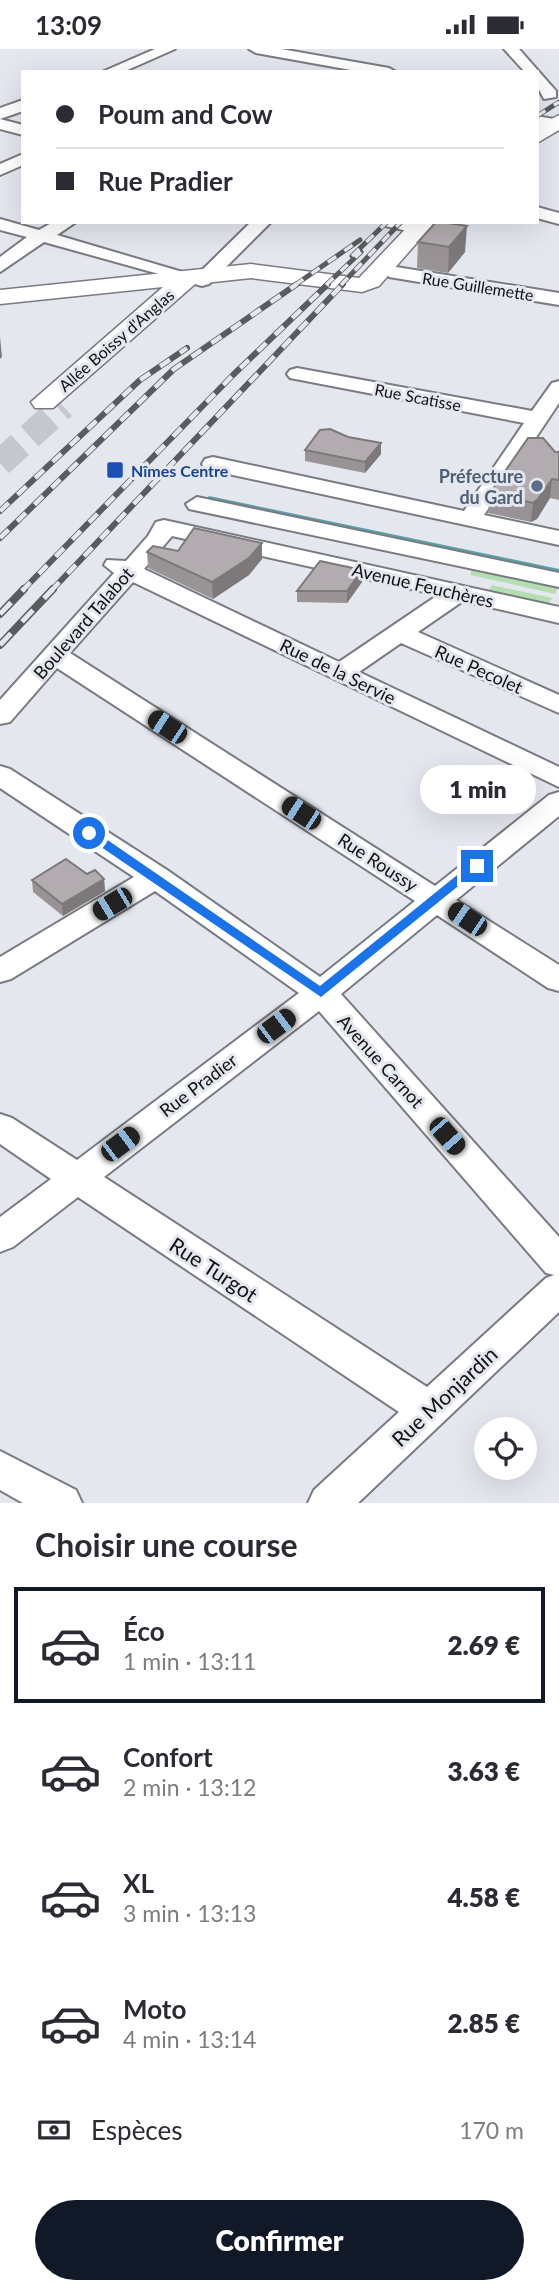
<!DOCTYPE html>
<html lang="fr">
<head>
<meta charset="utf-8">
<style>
  body { margin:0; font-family:Lato,sans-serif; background:#f7f7f7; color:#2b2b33; height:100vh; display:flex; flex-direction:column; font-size:26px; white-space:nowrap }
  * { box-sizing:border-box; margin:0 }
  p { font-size:23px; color:#7c7c81 }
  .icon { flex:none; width:38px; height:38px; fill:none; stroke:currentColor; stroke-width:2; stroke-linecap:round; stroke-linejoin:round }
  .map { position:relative; height:1454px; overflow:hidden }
  .sheet { display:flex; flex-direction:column; background:#fff; flex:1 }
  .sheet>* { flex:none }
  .guide { position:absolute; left:21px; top:21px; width:518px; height:154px; border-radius:0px; box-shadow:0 7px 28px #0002; display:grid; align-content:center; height:154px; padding:0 35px; background:#fff }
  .buttons { position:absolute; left:474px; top:1368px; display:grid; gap:14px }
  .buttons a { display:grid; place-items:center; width:63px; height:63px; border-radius:50%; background:#fff; box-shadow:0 7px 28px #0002; font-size:35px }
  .end { position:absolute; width:32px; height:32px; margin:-16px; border:9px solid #1a73e8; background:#fff; box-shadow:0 0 0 4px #fff }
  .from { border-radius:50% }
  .bubble { position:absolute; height:49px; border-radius:24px; background:#fff; box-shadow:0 7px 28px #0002; font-size:23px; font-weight:800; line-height:49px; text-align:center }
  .car { position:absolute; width:21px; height:42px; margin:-21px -10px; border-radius:9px; box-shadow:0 0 5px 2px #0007; background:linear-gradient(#222 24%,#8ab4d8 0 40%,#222 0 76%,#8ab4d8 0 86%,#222 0) }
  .guide b { display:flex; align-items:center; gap:24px; height:66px; font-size:26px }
  .guide b+b { border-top:2px solid #e1e1e2 }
  .guide i { width:18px; height:18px; background:#2b2b33 }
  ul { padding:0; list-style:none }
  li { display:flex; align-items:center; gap:21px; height:116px; margin:0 14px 10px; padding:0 21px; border:4px solid transparent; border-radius:0px }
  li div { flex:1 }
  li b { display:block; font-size:26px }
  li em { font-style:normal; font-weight:800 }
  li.active { border-color:#111827 }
  li>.icon { width:63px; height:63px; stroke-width:1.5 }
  h2 { padding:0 35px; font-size:32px; line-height:84px }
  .pay { display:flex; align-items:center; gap:18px; height:77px; padding:0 35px; font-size:26px }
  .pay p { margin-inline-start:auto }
  .action { display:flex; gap:14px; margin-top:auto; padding:14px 35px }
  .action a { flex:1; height:80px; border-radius:42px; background:#111827; color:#fff; font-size:28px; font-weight:800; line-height:80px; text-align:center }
  .status { display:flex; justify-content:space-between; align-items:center; height:49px; padding:0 35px; background:#fff; direction:ltr }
  .status svg { height:19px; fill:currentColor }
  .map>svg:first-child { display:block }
</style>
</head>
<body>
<div class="status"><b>13:09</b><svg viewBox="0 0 49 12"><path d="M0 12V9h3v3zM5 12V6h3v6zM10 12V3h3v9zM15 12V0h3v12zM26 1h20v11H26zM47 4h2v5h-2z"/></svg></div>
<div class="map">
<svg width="559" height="1454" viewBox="0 0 559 1454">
  <rect width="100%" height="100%" fill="#e4e7ee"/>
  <path fill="#b4ddb0" d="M471 516 559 535 555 545 471 526Z
    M492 536 552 549 546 559 486 546Z"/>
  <path fill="#57a1a7" d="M209 447 559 520V524L257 460 254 463 204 453Z"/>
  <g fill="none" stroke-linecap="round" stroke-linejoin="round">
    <path stroke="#c4c7cd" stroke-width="27" stroke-dasharray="27 13" stroke-linecap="butt" d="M0 414 63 357"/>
    <defs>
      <path id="minor" d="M155 0H175L123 23H102Z
        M249 0H281L389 19 396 23H362L256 4Z
        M504 0H519L556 42V48L544 50 537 37V23H525Z
        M23 51V62L0 70V59Z
        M537 67 559 71V79L537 77Z
        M0 70 23 76V86L0 80Z
        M23 105V116L0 126V115Z
        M537 158 559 164V175L537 169Z
        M0 170 39 181 53 173H76L57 186 196 227 251 173H271L209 235 202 237 44 193 0 223V208L27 188 0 181Z
        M382 173H415L426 179 417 184 385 177Z
        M396 218 559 244V256L389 228 387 224 389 220Z
        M297 319 532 362 552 334 559 332V354L484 466 559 482V496L205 420 202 415 205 410 213 408 464 462 524 374 290 329 287 325 290 321Z
        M197 448 559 524V538L189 460 186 455Z
        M164 471 559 558V574L463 552 418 583 559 646V664L401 594 359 623 559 718V738L133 533 70 604 435 837 549 746 559 743V767L456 851 559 916V942L548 939 437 866 341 945 559 1188V1263L358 1454H308L314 1441 399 1363 78 1148 13 1198 0 1203V1168L51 1130 0 1095V1065L12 1069 77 1111 299 944 155 842 11 930 0 933V908L134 828 0 739V717L10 720 167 821 320 928 415 852 57 619 10 673 0 675V651L114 524 104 516 107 511 126 512 148 487 156 473ZM172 487 438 546 339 613 144 520ZM319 962 546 1224 554 1226 546 1229 427 1338 104 1128Z
        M0 1402 76 1441 82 1454H23L0 1441Z"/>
      <path id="major" d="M559 66V81L537 94V78Z
        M412 173H435L379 237 362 243 251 229 195 235 53 359H35L31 353 163 238 0 255V241L251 215 359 229Z"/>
    </defs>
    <use href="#minor" stroke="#787b81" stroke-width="4"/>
    <use href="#major" stroke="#787b81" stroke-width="3"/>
    <use href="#minor" fill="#fff" fill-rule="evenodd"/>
    <use href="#major" fill="#fff" fill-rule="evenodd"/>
    <defs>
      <path id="rail-far2" d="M537 67 559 53
        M352 207 387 173
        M295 236 360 191
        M326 236 361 203
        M341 236 401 173"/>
      <path id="rail-far1" d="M0 462 140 331 187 299
        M0 489 174 320 297 235
        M22 542 233 326 328 235
        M51 542 343 235"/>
      <path id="rail" d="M0 565 24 540
        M0 596 53 540"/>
    </defs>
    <use href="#rail-far2" stroke="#595b5e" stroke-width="5"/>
    <use href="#rail-far1" stroke="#595b5e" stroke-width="6"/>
    <use href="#rail" stroke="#595b5e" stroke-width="8"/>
    <use href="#rail-far2" stroke="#e4e7ee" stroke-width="3.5" stroke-dasharray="10" stroke-linecap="butt"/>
    <use href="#rail-far1" stroke="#e4e7ee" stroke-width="4.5" stroke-dasharray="12" stroke-linecap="butt"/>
    <use href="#rail" stroke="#e4e7ee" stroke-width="5" stroke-dasharray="16" stroke-linecap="butt"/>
  </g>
  <path fill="#999396" d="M436 173 465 203 448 224 417 219 418 193Z
    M348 388 381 394V405L365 424 305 412V401Z
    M555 403H559V451L550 449 537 470 531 473 488 464 490 444Z
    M178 502 262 510 249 526 213 550 148 519 147 503Z
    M362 521V533L347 554 297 553V542Z
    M87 825 104 830 105 842 63 867 33 843 32 831Z"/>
  <path fill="#7d787a" d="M467 177 465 203 448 224 449 198Z
    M0 288 2 308 0 310Z
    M381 394V405L365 424V413Z
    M552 430 550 449 537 470 531 473 533 454Z
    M262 494V510L249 526 213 550 212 533Z
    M362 521V533L347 554V542Z
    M104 830 105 842 63 867 62 855Z"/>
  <path fill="#b2abaf" stroke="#7d787a" stroke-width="2" d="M436 173H441L467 177 449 198 418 193Z
    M330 380 348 388 381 394 365 413 305 401 320 381Z
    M528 389H543L555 403H559V431L552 430 538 450 533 454 490 444Z
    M194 479 262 494 249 509 212 533 147 503 153 497 178 502Z
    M320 512 362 521 347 542H297Z
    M66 810 87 825 95 821 104 830 62 855 32 831Z"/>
  <path fill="#1a73e8" d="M85 781H93L320 937 472 814 483 817 321 948 85 787Z"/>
  <rect fill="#1a4fb4" stroke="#e4e7ee" stroke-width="2.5" x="106" y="412" width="18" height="18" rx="3.5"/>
  <circle fill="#5c6f8a" stroke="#e4e7ee" stroke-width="2.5" cx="537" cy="437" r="7"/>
  <g text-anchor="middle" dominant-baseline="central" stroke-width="6" stroke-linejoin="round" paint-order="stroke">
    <g font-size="16" fill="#101113" stroke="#e4e7ee">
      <text transform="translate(478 237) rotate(9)">Rue Guillemette</text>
      <text transform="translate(116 291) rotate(-41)">Allée Boissy d'Anglas</text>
      <text transform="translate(418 348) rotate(11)">Rue Scatisse</text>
    </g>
    <g font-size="16" font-weight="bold" fill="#164399" stroke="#e4e7ee" text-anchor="start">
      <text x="131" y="421">Nîmes Centre</text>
    </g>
    <g font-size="18" font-weight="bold" fill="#4e5e75" stroke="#e4e7ee" text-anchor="end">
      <text x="523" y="427">Préfecture<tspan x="523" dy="21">du Gard</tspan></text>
    </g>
    <g font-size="18" fill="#101113" stroke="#e4e7ee">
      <text transform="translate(423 536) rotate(13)">Avenue Feuchères</text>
      <text transform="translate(83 574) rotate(-49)">Boulevard Talabot</text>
      <text transform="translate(479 620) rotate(24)">Rue Pecolet</text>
      <text transform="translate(338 622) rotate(26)">Rue de la Servie</text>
      <text transform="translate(378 813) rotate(33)">Rue Roussy</text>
      <text transform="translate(381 1012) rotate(48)">Avenue Carnot</text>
      <text transform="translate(198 1036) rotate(-37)">Rue Pradier</text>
    </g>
    <g font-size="21" fill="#101113" stroke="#e4e7ee">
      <text transform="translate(214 1220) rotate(33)">Rue Turgot</text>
      <text transform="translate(444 1347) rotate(-43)">Rue Monjardin</text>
    </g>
  </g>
</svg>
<div class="buttons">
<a><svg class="icon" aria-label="locate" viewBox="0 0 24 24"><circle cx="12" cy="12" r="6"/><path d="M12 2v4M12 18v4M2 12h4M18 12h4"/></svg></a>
</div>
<i class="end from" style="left:89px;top:784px"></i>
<i class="end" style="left:477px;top:817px"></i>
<div class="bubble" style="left:420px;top:716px;width:116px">1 min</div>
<i class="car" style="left:167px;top:678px;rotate:303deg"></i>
<i class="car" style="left:301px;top:764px;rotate:303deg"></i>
<i class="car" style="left:112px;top:855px;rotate:239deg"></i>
<i class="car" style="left:467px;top:870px;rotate:304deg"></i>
<i class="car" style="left:276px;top:977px;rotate:53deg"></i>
<i class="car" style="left:447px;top:1087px;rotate:139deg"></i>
<i class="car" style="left:120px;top:1095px;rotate:53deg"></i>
<div class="guide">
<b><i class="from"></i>Poum and Cow</b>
<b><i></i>Rue Pradier</b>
</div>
</div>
<section class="sheet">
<h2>Choisir une course</h2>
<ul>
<li class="active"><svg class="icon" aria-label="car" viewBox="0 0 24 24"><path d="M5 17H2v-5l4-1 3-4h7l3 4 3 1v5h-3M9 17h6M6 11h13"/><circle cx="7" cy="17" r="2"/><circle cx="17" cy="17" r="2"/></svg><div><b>Éco</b><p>1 min · 13:11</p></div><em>2.69 €</em></li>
<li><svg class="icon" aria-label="car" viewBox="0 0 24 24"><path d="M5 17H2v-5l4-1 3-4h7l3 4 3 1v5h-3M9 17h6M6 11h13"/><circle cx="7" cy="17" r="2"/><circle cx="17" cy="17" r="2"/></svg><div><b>Confort</b><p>2 min · 13:12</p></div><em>3.63 €</em></li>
<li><svg class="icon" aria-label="car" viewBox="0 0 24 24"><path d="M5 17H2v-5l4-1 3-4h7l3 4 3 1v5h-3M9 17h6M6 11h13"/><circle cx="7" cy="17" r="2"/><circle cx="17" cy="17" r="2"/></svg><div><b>XL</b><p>3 min · 13:13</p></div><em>4.58 €</em></li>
<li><svg class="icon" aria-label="car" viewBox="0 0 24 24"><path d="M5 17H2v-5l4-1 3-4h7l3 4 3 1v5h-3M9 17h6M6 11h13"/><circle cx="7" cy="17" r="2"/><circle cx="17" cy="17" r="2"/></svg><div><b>Moto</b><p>4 min · 13:14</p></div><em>2.85 €</em></li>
</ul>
<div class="pay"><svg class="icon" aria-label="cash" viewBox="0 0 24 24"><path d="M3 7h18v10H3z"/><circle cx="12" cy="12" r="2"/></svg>Espèces<p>170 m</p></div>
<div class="action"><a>Confirmer</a></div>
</section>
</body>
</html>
